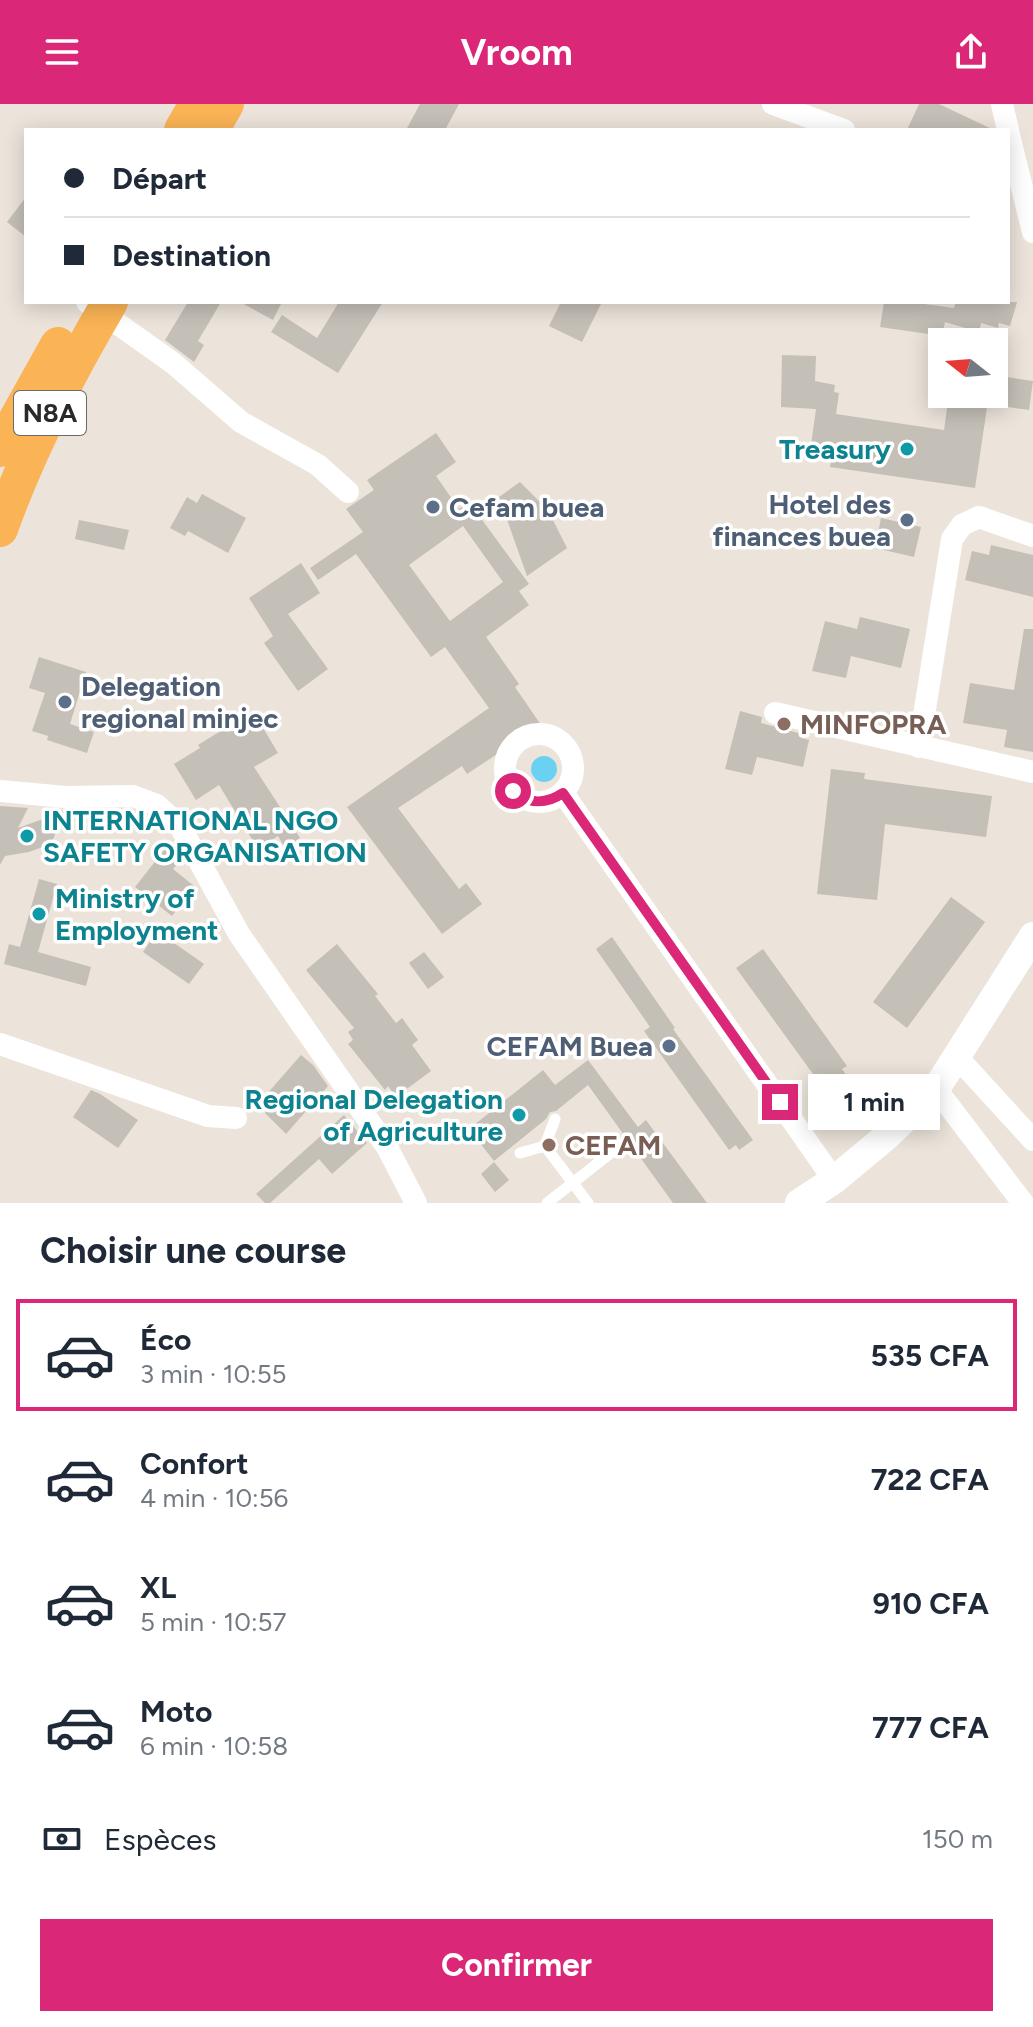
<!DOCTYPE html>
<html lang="fr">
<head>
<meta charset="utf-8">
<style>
  body { margin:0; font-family:Figtree,sans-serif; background:#f2f2f3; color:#1f2937; height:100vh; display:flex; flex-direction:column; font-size:30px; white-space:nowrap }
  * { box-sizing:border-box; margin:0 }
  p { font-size:26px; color:#747a83 }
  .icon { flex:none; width:44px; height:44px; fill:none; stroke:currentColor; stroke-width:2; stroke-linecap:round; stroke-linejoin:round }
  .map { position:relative; height:1099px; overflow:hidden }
  .sheet { display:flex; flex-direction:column; background:#fff; flex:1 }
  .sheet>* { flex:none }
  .banner { position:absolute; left:24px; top:24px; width:986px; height:176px; border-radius:0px; box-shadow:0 4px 20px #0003; display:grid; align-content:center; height:176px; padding:0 40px; background:#fff }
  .needle { width:52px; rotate:287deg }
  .tools { position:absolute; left:928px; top:224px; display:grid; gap:16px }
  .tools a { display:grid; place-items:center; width:80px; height:80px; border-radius:0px; background:#fff; box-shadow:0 4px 20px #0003; font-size:40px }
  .end { position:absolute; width:36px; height:36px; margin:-18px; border:10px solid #db2777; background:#fff; box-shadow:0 0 0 4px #fff }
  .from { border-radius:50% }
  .bubble { position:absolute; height:56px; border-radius:0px; background:#fff; box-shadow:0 4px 20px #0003; font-size:26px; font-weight:700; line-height:56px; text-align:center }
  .banner b { display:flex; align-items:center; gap:28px; height:76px; font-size:30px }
  .banner b+b { border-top:2px solid #e0e1e3 }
  .banner i { width:20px; height:20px; background:#1f2937 }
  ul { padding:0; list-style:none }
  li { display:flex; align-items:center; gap:24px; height:112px; margin:0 16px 12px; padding:0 24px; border:4px solid transparent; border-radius:0px }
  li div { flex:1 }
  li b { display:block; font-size:30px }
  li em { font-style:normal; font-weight:700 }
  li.current { border-color:#db2777 }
  li>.icon { width:72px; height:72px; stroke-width:1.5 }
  h2 { padding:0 40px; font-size:36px; line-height:96px }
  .pay { display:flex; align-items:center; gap:20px; height:88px; padding:0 40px; font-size:30px }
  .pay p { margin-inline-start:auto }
  .action { display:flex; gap:16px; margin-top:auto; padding:16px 40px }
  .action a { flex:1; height:92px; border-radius:0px; background:#db2777; color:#fff; font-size:32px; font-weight:700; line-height:92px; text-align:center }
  header { display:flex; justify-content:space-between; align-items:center; height:104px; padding:0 40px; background:#db2777; color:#fff; font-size:36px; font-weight:700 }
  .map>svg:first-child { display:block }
</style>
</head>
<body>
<header><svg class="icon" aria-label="menu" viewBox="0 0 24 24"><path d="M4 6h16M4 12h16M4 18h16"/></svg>Vroom<svg class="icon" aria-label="share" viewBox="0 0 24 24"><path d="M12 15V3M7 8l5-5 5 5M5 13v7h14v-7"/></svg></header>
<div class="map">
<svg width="1033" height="1099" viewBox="0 0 1033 1099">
  <rect width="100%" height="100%" fill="#ece4db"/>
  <path fill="#6ad1f2" d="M531 665a13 13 0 1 1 26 0a13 13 0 1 1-26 0Z"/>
  <path fill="#c4bfb7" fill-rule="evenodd" d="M420 0H459L445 26H406Z
    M919 0H939L994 26H907Z
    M26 93V133L7 118Z
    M188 198H221L198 237 204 241 194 258 165 236Z
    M240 198H282L273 216Z
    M339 198H383L338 269 271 228 282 211 317 234Z
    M561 198H602L582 238 549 222Z
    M884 198H909L954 204 956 198H1017L1010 222 999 219 998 224 981 219 979 228 945 218 942 232 880 223Z
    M782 251 816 252 815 277 835 281 834 288 839 289 836 310 944 326 949 291 988 297 975 384 830 363 833 345 811 341 816 305 781 303Z
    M994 271 1033 277 1029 306 994 301Z
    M436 329 456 358 436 372 459 405 469 398 529 480 519 487 529 501 486 533 519 580 515 583 541 621 467 670 462 662 398 704 459 785 466 779 482 800 442 830 347 703 489 604 445 543 431 553 356 450 318 476 310 464 363 428 346 405 374 386 367 376ZM463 422 503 478 450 517 409 461Z
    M520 378 548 406 567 444 527 472 499 393Z
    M202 390 246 414 228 449 188 427 185 432 170 424 187 393 197 399Z
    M881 414 921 423 914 453 875 444Z
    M79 416 129 426 124 446 75 435Z
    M991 441 1033 451V493L965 476 972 447 989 451Z
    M301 459 320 489 288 510 328 565 298 587 264 539 273 532 249 494Z
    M860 513 910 525 901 564 851 552 846 574 812 567 825 517 857 525Z
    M1024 525H1033V648L1004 643 1007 626 963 619 970 579 1014 586Z
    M39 553 86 568 70 620 94 628 87 649 47 636 48 632 32 627 45 589 29 584Z
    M253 607 278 649 254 663 300 734 285 744 278 732 258 745 219 681 196 696 174 660 200 644 198 641Z
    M740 607 762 613 761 619 802 630 801 634 809 636 803 663 757 653 752 671 725 665Z
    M831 665 865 669 864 675 992 692 986 733 885 720 877 796 817 790Z
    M0 702 28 704 18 724 65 707 51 740 29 748 5 752 0 761Z
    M165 745 180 757 173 765 194 782 172 812 135 783Z
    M39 775 57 780 38 848 91 863 86 882 4 860 9 840 20 843Z
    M951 793 985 818 907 924 873 898Z
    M157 827 204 860 189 880 143 848Z
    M612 833 675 924 673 925 753 1036 739 1046 736 1041 729 1046 644 927 650 923 596 845Z
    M337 840 378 890 375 892 396 919 402 914 418 936 412 941 431 967 396 993 388 982 385 986 348 940 353 936 348 928 354 924 306 866Z
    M763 845 847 962 842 965 851 978 832 991 824 979 821 981 736 864Z
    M424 848 444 873 428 885 409 859Z
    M301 951 313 961 328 982 286 1030 265 1009 268 1006 259 999Z
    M588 956 638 1023 646 1016 707 1099H673L588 981 556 1007 550 1008 546 1015 494 1057 469 1025 543 966 555 981Z
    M91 986 100 990 138 1016 118 1044 73 1013Z
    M344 1011 367 1039 332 1070 319 1055 270 1099H265L256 1090Z
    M494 1058 509 1076 495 1088 481 1070Z"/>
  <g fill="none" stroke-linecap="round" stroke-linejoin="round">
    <path stroke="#fff" stroke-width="11" d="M545 1042 588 1099
      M520 1049 545 1042 555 1015
      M547 1099 621 1041"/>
    <path stroke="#fff" stroke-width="22" d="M773 0 844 26
      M1002 0 1008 26
      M1008 27 1033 128
      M87 198 173 259 241 318 318 361 348 388
      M775 609 1033 668
      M505 664a34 34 0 1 1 68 0a34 34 0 1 1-68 0Z
      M919 643 952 435 962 421 979 413 1033 432
      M0 687 65 693 133 692 157 701 180 722 239 830 387 1043 416 1099
      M563 689 834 1076
      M0 940 208 1012 236 1014
      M957 953 1033 1036
      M936 985 1023 1099"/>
    <path stroke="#fff" stroke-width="28" d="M799 1099 834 1076 887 1032 936 985 1033 832"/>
    <path stroke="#fab355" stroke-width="36" d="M182 26 197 0
      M211 26 226 0
      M0 345 58 241
      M0 425C28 346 67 271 110 198"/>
  </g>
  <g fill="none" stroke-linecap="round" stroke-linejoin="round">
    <path stroke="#db2777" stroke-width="10" d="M513 687C529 700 545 701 563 689L780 998"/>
  </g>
  <g fill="#0f9aa8" stroke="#fff" stroke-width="3">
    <circle cx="907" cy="345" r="8"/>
    <circle cx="27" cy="732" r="8"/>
    <circle cx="39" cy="810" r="8"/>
    <circle cx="519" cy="1011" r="8"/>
  </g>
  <g fill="#5c6f8a" stroke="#fff" stroke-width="3">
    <circle cx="433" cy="403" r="8"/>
    <circle cx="907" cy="416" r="8"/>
    <circle cx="65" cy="598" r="8"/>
    <circle cx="669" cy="942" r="8"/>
  </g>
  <g fill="#8d6e63" stroke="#fff" stroke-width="3">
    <circle cx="784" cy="620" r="8"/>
    <circle cx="549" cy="1041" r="8"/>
  </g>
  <g text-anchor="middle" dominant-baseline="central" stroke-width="7" stroke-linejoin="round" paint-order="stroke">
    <rect fill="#fff" stroke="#6a6a6a" stroke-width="2" x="14" y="287" width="72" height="44" rx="6"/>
    <g font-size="26" font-weight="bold" fill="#2a2a2a">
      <text x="50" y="309">N8A</text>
    </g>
    <g font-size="28" font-weight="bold" fill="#0d838f" stroke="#fff" text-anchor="end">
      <text x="891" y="345">Treasury</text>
      <text x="43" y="716" text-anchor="start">INTERNATIONAL NGO<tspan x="43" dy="32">SAFETY ORGANISATION</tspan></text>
      <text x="55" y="794" text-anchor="start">Ministry of<tspan x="55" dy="32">Employment</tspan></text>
      <text x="503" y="995">Regional Delegation<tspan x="503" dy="32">of Agriculture</tspan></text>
    </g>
    <g font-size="28" font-weight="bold" fill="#4e5e75" stroke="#fff" text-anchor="end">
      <text x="891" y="400">Hotel des<tspan x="891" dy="32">finances buea</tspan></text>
      <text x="449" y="403" text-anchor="start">Cefam buea</text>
      <text x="81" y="582" text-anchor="start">Delegation<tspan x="81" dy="32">regional minjec</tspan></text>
      <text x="653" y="942">CEFAM Buea</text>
    </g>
    <g font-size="28" font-weight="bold" fill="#785e54" stroke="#fff" text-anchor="start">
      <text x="800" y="620">MINFOPRA</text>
      <text x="565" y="1041">CEFAM</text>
    </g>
  </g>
</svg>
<div class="tools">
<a><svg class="needle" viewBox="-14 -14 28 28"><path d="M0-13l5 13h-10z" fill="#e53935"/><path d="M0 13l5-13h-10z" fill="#747a83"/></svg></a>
</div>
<i class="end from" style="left:513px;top:687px"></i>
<i class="end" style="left:780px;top:998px"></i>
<div class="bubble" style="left:808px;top:970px;width:132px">1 min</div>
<div class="banner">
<b><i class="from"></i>Départ</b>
<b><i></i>Destination</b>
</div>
</div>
<section class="sheet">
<h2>Choisir une course</h2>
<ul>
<li class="current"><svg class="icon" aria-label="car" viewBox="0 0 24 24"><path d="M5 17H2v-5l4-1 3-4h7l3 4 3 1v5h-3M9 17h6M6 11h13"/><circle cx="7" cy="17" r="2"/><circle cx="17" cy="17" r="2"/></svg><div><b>Éco</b><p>3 min · 10:55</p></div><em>535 CFA</em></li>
<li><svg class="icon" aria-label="car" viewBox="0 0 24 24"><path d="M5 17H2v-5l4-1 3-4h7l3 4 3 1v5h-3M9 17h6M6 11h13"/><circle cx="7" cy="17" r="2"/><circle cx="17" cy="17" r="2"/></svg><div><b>Confort</b><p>4 min · 10:56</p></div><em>722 CFA</em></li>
<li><svg class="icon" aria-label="car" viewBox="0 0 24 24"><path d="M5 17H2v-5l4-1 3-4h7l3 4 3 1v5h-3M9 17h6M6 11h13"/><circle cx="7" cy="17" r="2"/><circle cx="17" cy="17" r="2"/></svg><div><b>XL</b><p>5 min · 10:57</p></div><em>910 CFA</em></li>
<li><svg class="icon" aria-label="car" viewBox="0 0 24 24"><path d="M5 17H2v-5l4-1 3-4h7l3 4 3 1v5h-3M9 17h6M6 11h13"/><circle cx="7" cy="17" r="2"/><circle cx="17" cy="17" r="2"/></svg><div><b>Moto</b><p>6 min · 10:58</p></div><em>777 CFA</em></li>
</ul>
<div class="pay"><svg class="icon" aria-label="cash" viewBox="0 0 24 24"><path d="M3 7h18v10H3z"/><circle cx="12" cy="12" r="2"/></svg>Espèces<p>150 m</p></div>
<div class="action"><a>Confirmer</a></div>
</section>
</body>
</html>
